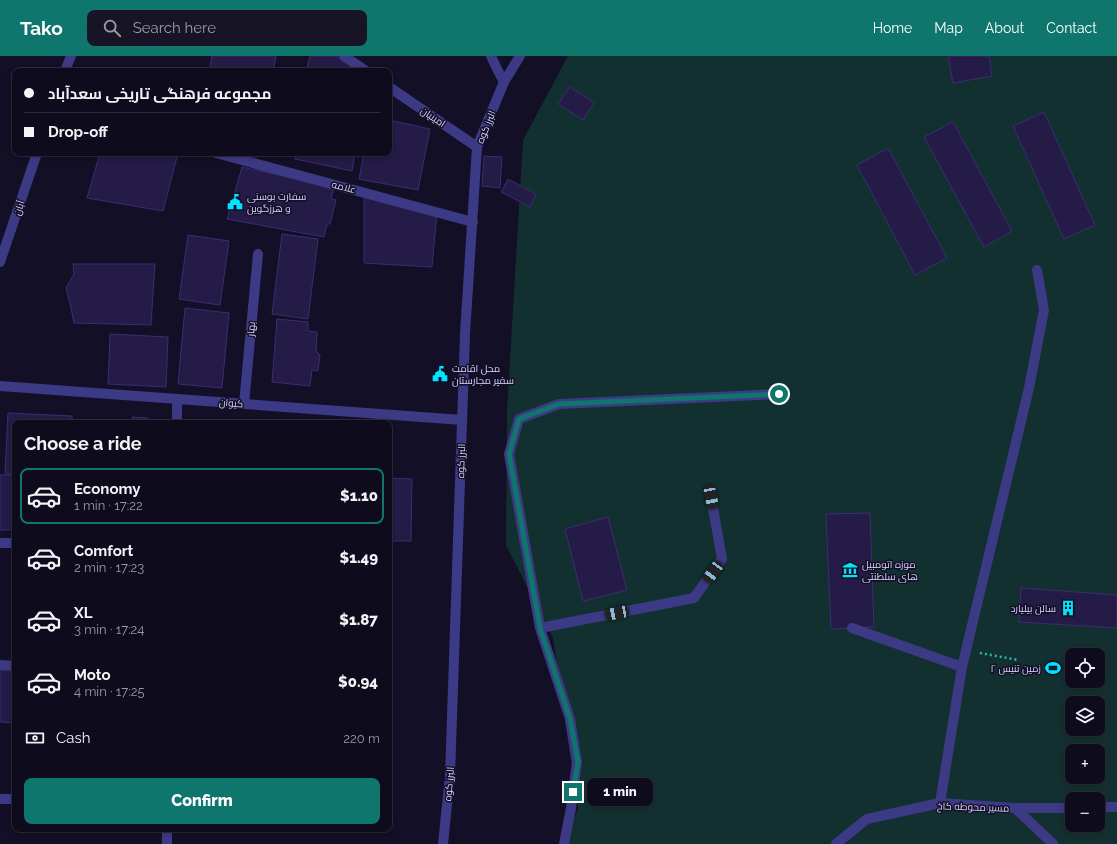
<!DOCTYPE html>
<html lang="en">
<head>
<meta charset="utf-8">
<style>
  body { margin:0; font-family:Raleway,Cairo,sans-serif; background:#171425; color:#f1f3f6; height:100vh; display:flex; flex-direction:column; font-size:15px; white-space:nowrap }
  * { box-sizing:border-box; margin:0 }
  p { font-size:13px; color:#9b9ba3 }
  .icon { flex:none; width:22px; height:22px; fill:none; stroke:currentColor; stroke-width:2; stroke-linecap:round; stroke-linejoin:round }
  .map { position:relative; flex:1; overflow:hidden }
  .drawer { position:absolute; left:12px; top:364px; width:380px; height:412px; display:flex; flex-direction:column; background:#0e0b1c; border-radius:8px; box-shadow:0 2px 6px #0003,0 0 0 1px #2e2b3b }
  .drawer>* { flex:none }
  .top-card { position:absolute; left:12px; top:12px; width:380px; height:88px; border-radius:8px; box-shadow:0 2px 6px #0003,0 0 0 1px #2e2b3b; display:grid; align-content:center; height:88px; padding:0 12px; background:#0e0b1c }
  .buttons { position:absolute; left:1065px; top:592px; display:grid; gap:8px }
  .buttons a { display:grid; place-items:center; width:40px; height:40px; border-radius:8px; background:#0e0b1c; box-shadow:0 2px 6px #0003,0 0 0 1px #2e2b3b; font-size:20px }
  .end { position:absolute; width:18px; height:18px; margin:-9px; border:5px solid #0f766e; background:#fff; box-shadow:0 0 0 2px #fff }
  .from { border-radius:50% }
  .bubble { position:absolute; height:28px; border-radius:8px; background:#0e0b1c; box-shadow:0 2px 6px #0003,0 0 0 1px #2e2b3b; font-size:13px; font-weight:800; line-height:28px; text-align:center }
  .car { position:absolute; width:12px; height:24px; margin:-12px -6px; border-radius:5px; box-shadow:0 0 3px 1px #0007; background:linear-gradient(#222 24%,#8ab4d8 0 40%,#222 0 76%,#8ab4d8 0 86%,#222 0) }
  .top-card b { display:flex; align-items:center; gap:14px; height:38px; font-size:15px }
  .top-card b+b { border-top:1px solid #2e2b3b }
  .top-card i { width:10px; height:10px; background:#f1f3f6 }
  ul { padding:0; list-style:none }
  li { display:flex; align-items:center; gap:12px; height:56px; margin:0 8px 6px; padding:0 4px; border:2px solid transparent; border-radius:8px }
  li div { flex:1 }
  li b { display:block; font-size:15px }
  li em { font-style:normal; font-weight:800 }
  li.active { border-color:#0f766e }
  li>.icon { width:36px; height:36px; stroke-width:1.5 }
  h2 { padding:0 12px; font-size:18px; line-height:48px }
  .pay { display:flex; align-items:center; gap:10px; height:44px; padding:0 12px; font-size:15px }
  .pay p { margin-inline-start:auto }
  .button { display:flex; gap:8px; margin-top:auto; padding:8px 12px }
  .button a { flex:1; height:46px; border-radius:8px; background:#0f766e; color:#fff; font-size:16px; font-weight:800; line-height:46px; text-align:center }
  header { display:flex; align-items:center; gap:24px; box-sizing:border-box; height:56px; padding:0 20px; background:#0f766e; color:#fff }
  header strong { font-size:19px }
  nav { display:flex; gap:22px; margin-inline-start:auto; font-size:14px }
  .search { width:280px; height:36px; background:#171425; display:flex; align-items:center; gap:10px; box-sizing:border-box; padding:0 14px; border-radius:8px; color:#9b9ba3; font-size:15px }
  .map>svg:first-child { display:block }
</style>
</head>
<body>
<header>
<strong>Tako</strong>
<div class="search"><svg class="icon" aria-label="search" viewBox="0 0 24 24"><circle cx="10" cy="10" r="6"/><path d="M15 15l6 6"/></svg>Search here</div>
<nav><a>Home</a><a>Map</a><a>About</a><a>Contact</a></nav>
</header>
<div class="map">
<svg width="1117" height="788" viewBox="0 0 1117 788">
  <rect width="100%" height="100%" fill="#130f26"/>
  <path fill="#12302f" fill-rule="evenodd" d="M568 0H1117V788H563L578 753 553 582 506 489 507 354 523 84ZM1072 599H1098V625H1072ZM1072 647H1098V673H1072ZM1072 695H1098V721H1072ZM1072 743H1098V769H1072Z"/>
  <path fill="#241b47" stroke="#3b2d73" d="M212 0H276L273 15H209Z
    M310 0H336L358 14 306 15Z
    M948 0H989L992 20 953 27Z
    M570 31 594 47 583 64 558 48Z
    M1044 56 1095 169 1064 183 1013 70Z
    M389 64 430 73 418 134 359 123 364 97H389Z
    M953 66 1012 175 984 191 924 81Z
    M888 92 947 202 915 219 857 109Z
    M100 97H178L163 155 87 142Z
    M235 97H256V101Z
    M296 97H355L352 115 295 103Z
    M484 100 502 101 500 132 482 130Z
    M242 111 334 131 331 143 336 144 330 168H327L324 181 227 163Z
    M508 123 536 138 530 151 501 136Z
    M364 141 437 156 432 211 364 207Z
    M282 178 318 183 308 263 272 258Z
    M188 179 229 185 220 249 179 243Z
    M73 208H155L151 269 74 267 71 252 66 232 74 218Z
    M185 252 229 257 222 332 178 328Z
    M277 263 308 266V275L317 276 316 295 320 299 318 315 312 314 310 330 272 326Z
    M110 278 168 281 166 331 108 328Z
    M8 357 72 360V367H15V418H5Z
    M132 361 148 362 147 367H132Z
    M0 419H15V474H0Z
    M389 422 412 423 411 485H389Z
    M870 457 874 571 831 573 826 458Z
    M608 461 627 534 583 545 565 473Z
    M1021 532 1117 539V572L1019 566Z
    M0 611 15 612V667L0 666Z"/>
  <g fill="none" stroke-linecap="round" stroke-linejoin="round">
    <path stroke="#2fb8b0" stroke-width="2.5" stroke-dasharray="2 3" stroke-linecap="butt" d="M980 597 1018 604"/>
    <path stroke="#3d3a85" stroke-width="10" d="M540 572 509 398 519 363 559 348 779 338
      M852 572 962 611
      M940 747 962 611 1029 332 1044 254 1037 214
      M1098 751H1117
      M1015 752 1053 788
      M564 788 571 752 577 706 570 663 540 572 694 542 722 503 711 441
      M836 788 867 763 940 747 1015 752H1072"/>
    <path stroke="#3d3a85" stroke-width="10" d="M344 0 366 15
      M491 0 497 13 504 26
      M65 15 71 0
      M389 31 477 91
      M216 97 473 166
      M0 206 37 97
      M0 330 462 364
      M244 348 258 198
      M177 367V343
      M0 487H15
      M0 609 15 610
      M0 743H15
      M167 788V773
      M443 788 450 720 465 278 477 91 504 26 520 0"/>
  </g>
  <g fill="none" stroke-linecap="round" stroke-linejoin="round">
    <path stroke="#0f766e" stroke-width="5" d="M573 736 578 706 570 663 540 572 509 398 519 363 559 348 779 338"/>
  </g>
  <defs>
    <symbol id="civic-bare" viewBox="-9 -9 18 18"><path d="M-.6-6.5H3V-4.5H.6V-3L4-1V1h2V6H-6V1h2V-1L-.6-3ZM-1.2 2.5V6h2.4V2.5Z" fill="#00e5ff" stroke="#130f26" stroke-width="2.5" paint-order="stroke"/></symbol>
    <symbol id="museum-bare" viewBox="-9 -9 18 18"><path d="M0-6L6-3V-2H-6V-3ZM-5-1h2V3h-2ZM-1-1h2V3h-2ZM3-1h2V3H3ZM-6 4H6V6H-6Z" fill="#00e5ff" stroke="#130f26" stroke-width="2.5" paint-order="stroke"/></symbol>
    <symbol id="building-bare" viewBox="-9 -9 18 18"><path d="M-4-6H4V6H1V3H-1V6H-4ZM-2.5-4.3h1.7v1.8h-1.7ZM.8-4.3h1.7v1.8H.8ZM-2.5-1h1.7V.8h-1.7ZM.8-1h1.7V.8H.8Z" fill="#00e5ff" stroke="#130f26" stroke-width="2.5" paint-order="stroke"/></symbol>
    <symbol id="stadium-bare" viewBox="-9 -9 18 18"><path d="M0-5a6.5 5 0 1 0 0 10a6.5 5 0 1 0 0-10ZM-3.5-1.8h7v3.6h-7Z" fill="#00e5ff" stroke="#130f26" stroke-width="2.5" paint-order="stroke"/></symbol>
  </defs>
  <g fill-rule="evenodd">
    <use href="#civic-bare" x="224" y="135" width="22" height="22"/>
    <use href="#civic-bare" x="429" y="307" width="22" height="22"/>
    <use href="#museum-bare" x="839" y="503" width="22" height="22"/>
    <use href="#building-bare" x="1057" y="541" width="22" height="22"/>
    <use href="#stadium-bare" x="1042" y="601" width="22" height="22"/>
  </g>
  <g text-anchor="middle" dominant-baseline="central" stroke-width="3" stroke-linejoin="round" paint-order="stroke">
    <g font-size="10" fill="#d9d4ff" stroke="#130f26">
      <text transform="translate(433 61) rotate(34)">امینیان</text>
      <text transform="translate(486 71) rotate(-68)">البرز کوه</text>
      <text transform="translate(344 131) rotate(15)">علامه</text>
      <text transform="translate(19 152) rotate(-71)">آبان</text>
      <text transform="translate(251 273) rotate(-85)">بهار</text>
      <text transform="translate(231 347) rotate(4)">کیوان</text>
      <text transform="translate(461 405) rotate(-88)">البرز کوه</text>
      <text transform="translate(449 728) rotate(-85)">البرز کوه</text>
      <text transform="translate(973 751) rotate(2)">مسیر محوطه کاخ</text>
    </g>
    <g font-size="10" fill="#d9d4ff" stroke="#130f26" text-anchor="start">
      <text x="247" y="140">سفارت بوسنی<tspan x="247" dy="12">و هرزگوین</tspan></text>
      <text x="452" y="312">محل اقامت<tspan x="452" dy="12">سفیر مجارستان</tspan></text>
      <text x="862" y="508">موزه اتومبیل<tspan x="862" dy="12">های سلطنتی</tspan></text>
      <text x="1056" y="552" text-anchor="end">سالن بیلیارد</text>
      <text x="1041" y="612" text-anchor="end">زمین تنیس ۲</text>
    </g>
  </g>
</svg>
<div class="buttons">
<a><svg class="icon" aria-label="locate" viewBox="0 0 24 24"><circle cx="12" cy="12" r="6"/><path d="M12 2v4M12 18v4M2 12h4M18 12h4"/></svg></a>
<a><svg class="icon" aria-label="layers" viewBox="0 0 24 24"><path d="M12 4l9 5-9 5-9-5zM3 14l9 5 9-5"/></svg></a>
<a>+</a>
<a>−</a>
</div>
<i class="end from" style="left:779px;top:338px"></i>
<i class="end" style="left:573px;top:736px"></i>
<div class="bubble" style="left:587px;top:722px;width:66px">1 min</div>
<i class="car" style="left:711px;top:441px;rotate:169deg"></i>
<i class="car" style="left:713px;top:516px;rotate:216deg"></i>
<i class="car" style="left:617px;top:557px;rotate:259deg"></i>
<div class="top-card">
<b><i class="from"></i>مجموعه فرهنگی تاریخی سعدآباد</b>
<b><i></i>Drop-off</b>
</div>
<section class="drawer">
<h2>Choose a ride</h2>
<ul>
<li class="active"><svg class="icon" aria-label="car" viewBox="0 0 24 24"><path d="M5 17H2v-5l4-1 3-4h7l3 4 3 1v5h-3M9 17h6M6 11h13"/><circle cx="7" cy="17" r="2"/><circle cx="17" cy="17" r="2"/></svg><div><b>Economy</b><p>1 min · 17:22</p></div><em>$1.10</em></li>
<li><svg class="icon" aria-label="car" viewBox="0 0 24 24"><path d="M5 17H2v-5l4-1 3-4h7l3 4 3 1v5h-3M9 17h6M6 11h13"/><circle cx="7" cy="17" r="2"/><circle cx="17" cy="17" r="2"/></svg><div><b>Comfort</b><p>2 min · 17:23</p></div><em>$1.49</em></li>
<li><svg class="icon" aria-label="car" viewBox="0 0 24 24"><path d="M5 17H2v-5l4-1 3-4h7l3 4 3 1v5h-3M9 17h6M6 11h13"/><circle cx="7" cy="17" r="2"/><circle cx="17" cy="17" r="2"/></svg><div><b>XL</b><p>3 min · 17:24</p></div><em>$1.87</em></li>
<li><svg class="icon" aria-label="car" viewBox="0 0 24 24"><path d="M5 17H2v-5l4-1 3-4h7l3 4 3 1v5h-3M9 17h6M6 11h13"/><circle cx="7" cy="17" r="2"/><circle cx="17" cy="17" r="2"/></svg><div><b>Moto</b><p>4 min · 17:25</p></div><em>$0.94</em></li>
</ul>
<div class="pay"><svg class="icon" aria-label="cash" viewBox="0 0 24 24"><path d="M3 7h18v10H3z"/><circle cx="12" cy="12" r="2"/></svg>Cash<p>220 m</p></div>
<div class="button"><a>Confirm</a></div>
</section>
</div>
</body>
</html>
